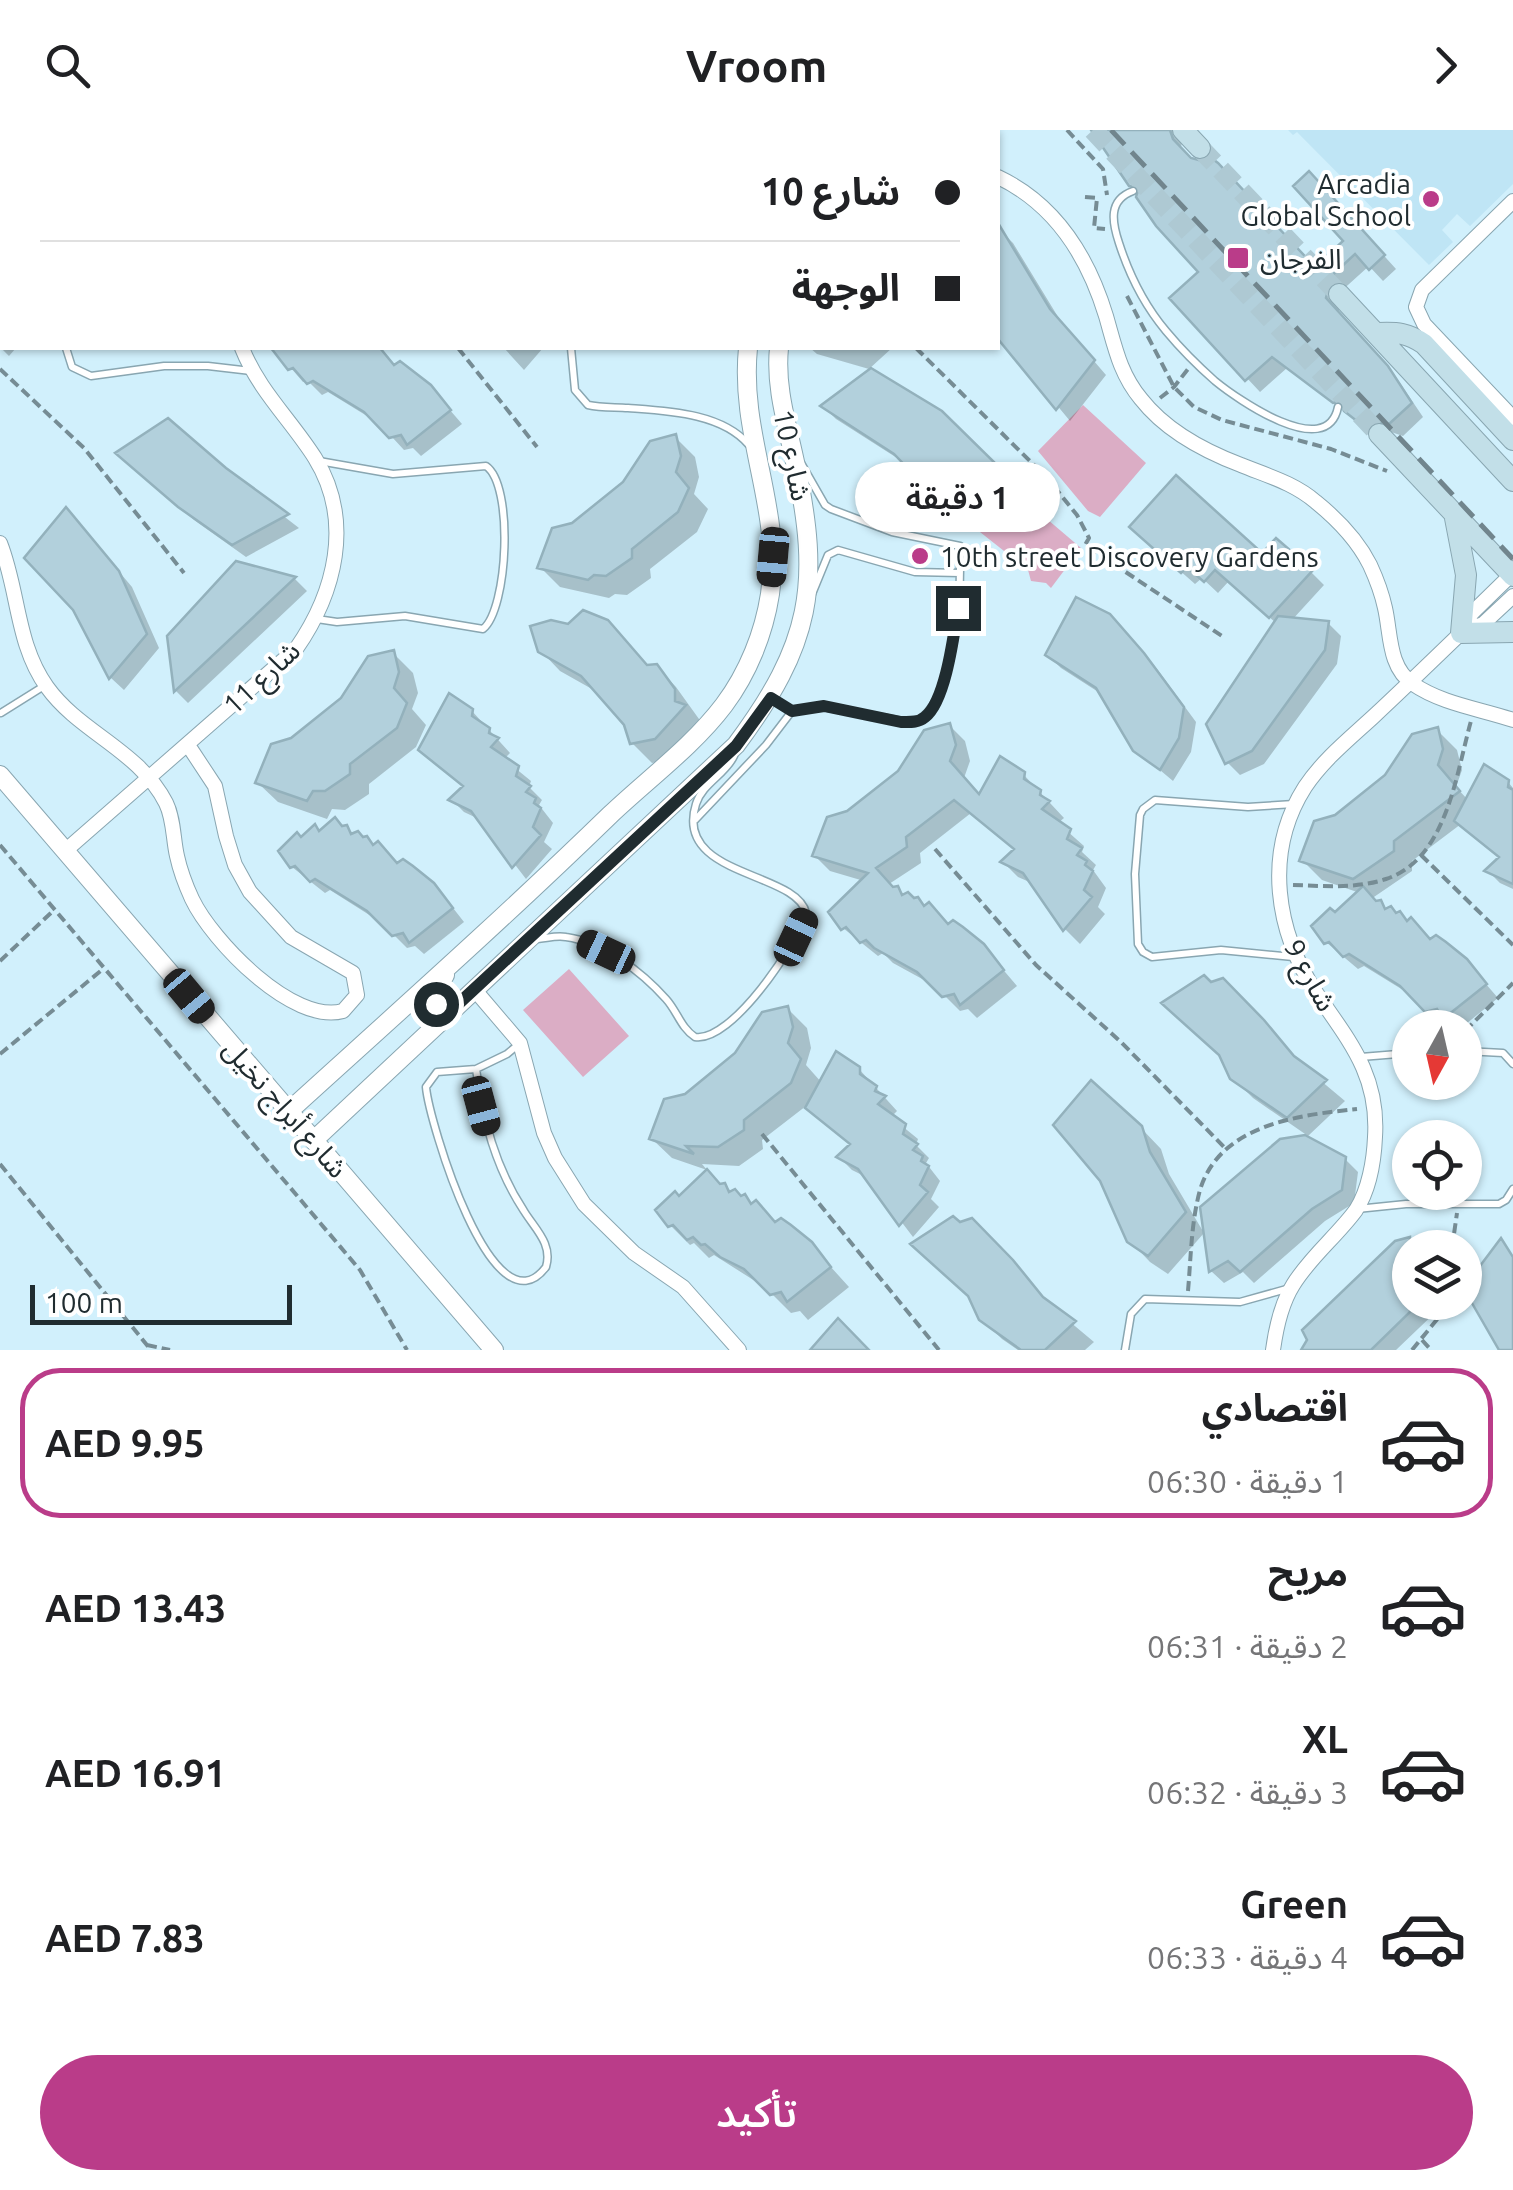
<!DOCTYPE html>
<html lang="ar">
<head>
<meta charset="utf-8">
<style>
  body { margin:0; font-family:Ubuntu,"Noto Sans Arabic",sans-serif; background:#f2f2f2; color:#202124; direction:rtl; height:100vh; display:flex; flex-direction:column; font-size:38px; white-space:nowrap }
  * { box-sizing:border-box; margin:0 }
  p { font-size:32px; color:#757577 }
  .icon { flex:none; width:55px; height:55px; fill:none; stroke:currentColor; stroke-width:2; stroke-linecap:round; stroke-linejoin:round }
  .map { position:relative; height:1220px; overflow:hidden; direction:ltr }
  .sheet { display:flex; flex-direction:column; background:#fff; flex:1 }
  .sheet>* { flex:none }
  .hud { position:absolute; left:0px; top:0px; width:1000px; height:220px; box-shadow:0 2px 8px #0004; direction:rtl; display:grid; align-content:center; height:220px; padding:0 40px; background:#fff }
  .needle { width:65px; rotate:188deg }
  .controls { position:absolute; left:1392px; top:880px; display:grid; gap:20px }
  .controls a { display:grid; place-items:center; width:90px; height:90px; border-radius:50%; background:#fff; box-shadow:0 2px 8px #0004; font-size:50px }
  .scale { position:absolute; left:30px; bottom:25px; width:262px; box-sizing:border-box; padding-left:10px; border:5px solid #202c30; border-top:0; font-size:28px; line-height:35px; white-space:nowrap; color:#202c30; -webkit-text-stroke:8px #fff; paint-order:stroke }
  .end { position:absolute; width:45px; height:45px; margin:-22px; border:12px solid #202c30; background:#fff; box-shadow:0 0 0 5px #fff }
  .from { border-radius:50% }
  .bubble { position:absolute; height:70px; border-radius:35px; background:#fff; box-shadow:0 2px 8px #0004; font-size:32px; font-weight:600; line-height:70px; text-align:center; direction:rtl }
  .car { position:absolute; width:30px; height:60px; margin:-30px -15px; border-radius:12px; box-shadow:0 0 8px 2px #0007; background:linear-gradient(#222 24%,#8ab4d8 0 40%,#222 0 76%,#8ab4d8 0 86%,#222 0) }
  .hud b { display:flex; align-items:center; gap:35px; height:95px; font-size:38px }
  .hud b+b { border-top:2px solid #e0e0e0 }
  .hud i { width:25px; height:25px; background:#202124 }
  ul { padding:18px 0 0; list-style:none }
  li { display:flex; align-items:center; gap:30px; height:150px; margin:0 20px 15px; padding:0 20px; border:5px solid transparent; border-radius:40px }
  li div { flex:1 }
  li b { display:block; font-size:38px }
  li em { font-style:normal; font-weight:600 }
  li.selected { border-color:#ba3c89 }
  li>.icon { width:90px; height:90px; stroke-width:1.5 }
  .primary-button { display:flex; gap:20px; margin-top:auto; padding:20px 40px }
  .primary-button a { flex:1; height:115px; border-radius:60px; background:#ba3c89; color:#fff; font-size:40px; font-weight:600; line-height:115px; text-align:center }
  header { display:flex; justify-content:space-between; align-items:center; height:130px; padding:0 40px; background:#fff; font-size:45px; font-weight:600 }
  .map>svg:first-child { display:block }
</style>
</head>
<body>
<header><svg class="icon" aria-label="forward" viewBox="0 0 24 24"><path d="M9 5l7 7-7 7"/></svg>Vroom<svg class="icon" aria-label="search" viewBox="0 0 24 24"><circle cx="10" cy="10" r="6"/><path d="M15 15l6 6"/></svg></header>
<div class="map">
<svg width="1513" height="1220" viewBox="0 0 1513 1220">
  <rect width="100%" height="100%" fill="#d1f0fc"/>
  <path fill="#bfe5f5" d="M1288 0H1513V54L1470 96 1457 84 1442 100 1453 112 1429 135 1297 2 1293 5Z"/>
  <path fill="#dbadc5" d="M1083 275 1146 333 1100 387 1088 381 1038 321Z
    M1025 333 1049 357 1034 378 1081 418 1051 458 1046 453 1031 451 1028 440 966 391Z
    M569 839 629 906 583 947 523 880Z"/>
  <path fill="#0003" d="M82 0H156L157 2H84Z
    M179 0H295L178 2Z
    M577 0H648L649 2H579Z
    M714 0H808L711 2Z
    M1094 0H1175L1183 8 1181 17 1185 25 1315 140 1347 112 1322 57 1396 139 1383 151 1369 136 1338 164 1342 169 1338 183 1400 253 1423 287 1403 306 1391 302 1381 310 1287 238 1260 262 1172 168 1201 142 1130 54Z
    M1001 101 1013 113 1063 195 1106 245 1070 291 998 204V105Z
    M0 115 2 218H16L9 226 0 217Z
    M284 218H377L395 237 430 257 462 294 421 326 413 318 404 320 380 294 328 262 322 265 307 250 303 252 278 223Z
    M504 218H543L524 240Z
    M810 218H892L869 239 817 224Z
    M823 276 941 283 1008 349 952 382 908 335 836 289Z
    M675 307 695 327 699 347 694 364 708 379 697 402 650 439 651 448 627 465 615 464 609 468 560 457 540 437 574 395Z
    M131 336 224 340 299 398 246 427 194 390Z
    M78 393 132 457 159 518 124 560 111 548 75 478Z
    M1145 410 1262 427 1311 442 1324 455 1292 490 1328 493 1341 506 1337 534 1264 634 1240 645 1227 632 1276 493 1229 451 1218 463 1202 448 1195 454Z
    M236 434 295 449 307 461 188 573 176 561 169 506Z
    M1123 500 1157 539 1196 592 1191 622 1173 651 1135 619 1103 565 1061 538 1048 525Z
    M540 520 656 536 676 557 704 596 675 628 652 633 632 613 626 593 599 563 560 541Z
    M393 523 413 543 418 563 412 579 426 595 416 617 369 654V664L345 680 332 679 327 689 278 672 258 653 292 611Z
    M472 581 510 623 504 629 531 651 529 657 542 670 539 675 553 693 544 712 552 719 526 749 481 690 464 682 452 670 465 657Z
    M950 596 965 611 970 631 964 648 981 667 1023 644 1064 688 1058 693 1084 716 1082 722 1096 735 1093 740 1106 758 1098 777 1105 784 1080 814 1065 799 1034 754 1018 747 1003 732 1016 720 971 683 920 723 921 733 889 754 983 816 1017 856 977 888 968 879 960 881 935 856 893 833 883 823 878 826 843 798 864 751 830 741 815 726 848 683 899 642Z
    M1437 600 1457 620 1462 640 1456 657 1468 670 1508 652 1513 658V759L1500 753 1488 741 1501 729 1461 694 1412 731V741L1371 769 1431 811 1466 831 1498 868 1461 898H1455L1449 891 1440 893 1416 868 1364 836 1358 839 1326 812 1335 786 1360 763 1322 750 1302 730 1336 688Z
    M346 698 446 769 464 792 424 824 415 816 407 818 382 793 330 760 325 763 292 737 301 710Z
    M1222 851 1302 935 1345 971 1308 1006 1253 968 1232 947 1211 854Z
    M787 878 807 898 811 918 806 935 822 953 859 939 897 981 891 987 918 1009 916 1015 929 1028 926 1033 940 1051 931 1069 939 1077 913 1107 868 1048 852 1040 839 1027 852 1015 806 976 762 1010 763 1019 739 1036 702 1034 707 1040 672 1028 652 1009 686 966Z
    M1141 998 1161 1019 1169 1044 1204 1103 1168 1144 1150 1132 1130 1111Z
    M1345 1029 1358 1042 1354 1073 1325 1091 1254 1153 1243 1142 1224 1153 1211 1141Z
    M724 1056 810 1114 849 1157 808 1190 800 1181 791 1183 766 1158 714 1125 709 1128 694 1113 690 1115 670 1095 679 1069Z
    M971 1091 1051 1176 1094 1212 1085 1220H1018L1002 1209 981 1188 960 1095Z
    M1425 1106 1436 1118H1410V1172H1440L1441 1177 1396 1220H1304L1396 1113Z"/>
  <path fill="#b2d0dc" stroke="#93b1bc" stroke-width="2.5" d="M1091 0H1170L1173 9 1191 28 1202 31 1210 27 1218 33 1315 137 1343 111 1293 56 1309 41 1385 125 1369 140 1355 124 1327 150 1330 153 1326 168 1388 236 1412 273 1389 294 1377 291 1367 299 1344 281 1342 271 1333 273 1272 227 1245 251 1169 168 1198 142 1156 96 1136 67 1139 57 1129 56Z
    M998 93 1050 179 1095 230 1056 280 998 209Z
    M271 218H380L394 235 400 231 431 255 451 280 407 315 401 305 389 308 364 282 313 251 307 254 293 238 288 240Z
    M871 238 942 281 997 335 938 370 894 324 820 276Z
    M168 288 226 338 289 384 232 415 178 377 115 323Z
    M676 304 681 326 676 342 689 358 678 382 632 419V428L606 446 594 445 588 450 537 438 552 398 572 393 623 352 650 311Z
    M1176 345 1262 423 1276 408 1313 440 1269 488 1215 440 1204 452 1187 437 1181 443 1129 397Z
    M66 377 119 441 147 504 109 549 73 480 24 428Z
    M236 431 296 447 174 562 167 506Z
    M1076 467 1110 484 1144 523 1184 577 1179 608 1160 640 1133 621 1096 558 1045 525Z
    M583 480 608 490 647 535 657 534 675 559V571L686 575 655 609 630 614 624 595 581 546 538 522 530 496 551 490 568 494Z
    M1278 486 1329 491 1325 520 1252 621 1225 634 1206 594Z
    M394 520 399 542 394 558 407 573 397 598 350 634V644L325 661H313L307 671 255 653 271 614 291 608 341 568 368 526Z
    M449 563 473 579 472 586 490 598 489 603 499 608 491 617 519 636 516 646 531 656 526 662 536 668 534 673 541 678 533 697 541 705 512 738 471 681 448 670 463 656 418 620Z
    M950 593 956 615 950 631 979 664 1000 626 1025 642 1024 649 1041 660 1040 665 1050 671 1042 679 1071 699 1067 709 1082 718 1077 725 1087 731 1085 735 1093 741 1084 760 1092 767 1063 801 1023 743 1000 732 1014 719 954 670 906 707 907 717 876 738 893 757 898 756 902 765 908 762 914 768 918 767 924 776 929 772 948 794 953 790 963 797 984 814 1004 840 960 875 954 864 942 867 917 842 874 818 866 810 860 813 846 797 841 800 828 782 868 743 812 726 827 687 847 681 898 641 924 600Z
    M1438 597 1443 619 1438 635 1460 661 1394 711V721L1353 749 1299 731 1314 691 1335 685 1385 645 1412 604Z
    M1484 634 1509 650 1508 657 1513 660V754L1484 741 1499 727 1454 691Z
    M335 687 342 696 347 695 351 704 358 701 363 707 367 706 373 715 378 711 397 733 403 729 413 736 434 753 453 778 409 813 403 803 392 806 367 781 315 749 310 752 295 736 290 738 278 721 297 702 301 707 315 694 319 701Z
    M1363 756 1376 771 1381 770 1385 779 1391 776 1396 783 1400 781 1407 791 1411 787 1430 809 1436 805 1446 812 1467 829 1487 854 1443 889 1437 879 1425 882 1400 856 1349 824 1343 827 1329 812 1324 814 1311 796 1330 778 1335 782Z
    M1204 845 1211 852 1223 848 1264 890 1294 926 1327 950 1287 988 1230 949 1219 925 1161 873Z
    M788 876 793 897 788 913 801 929 791 953 744 990V1000L718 1017 686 1016 694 1024 649 1009 664 969 685 964 735 923 762 882Z
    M836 921 860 937V944L877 956 875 961 886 966 878 974 906 994 903 1004 918 1014 913 1020 923 1026 921 1031 929 1036 920 1055 928 1062 899 1096 858 1039 836 1027 850 1014 805 978Z
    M1091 950 1142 996 1150 1022 1186 1082 1148 1126 1127 1112 1100 1051 1053 995Z
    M1305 1005 1346 1027 1342 1060 1312 1079 1240 1142 1228 1131 1209 1142 1200 1077 1280 1009Z
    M707 1039 720 1054 725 1053 729 1062 735 1059 741 1066 745 1064 751 1074 756 1070 775 1092 781 1088 791 1095 812 1112 831 1137 787 1172 781 1162 770 1165 744 1139 720 1127 705 1114 701 1115 693 1107 687 1110 673 1095 668 1097 655 1080 675 1061 679 1066Z
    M953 1086 960 1092 972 1088 1013 1130 1043 1167 1076 1191 1045 1220H1021L979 1190 968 1166 910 1114Z
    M1410 1107V1182L1371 1220H1301L1307 1210 1302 1200 1395 1111Z
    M1501 1108 1513 1127V1220H1499L1465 1161V1156Z
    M838 1188 869 1220H810Z"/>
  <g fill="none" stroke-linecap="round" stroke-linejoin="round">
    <path stroke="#aec9d3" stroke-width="20" stroke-dasharray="20 10" stroke-linecap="butt" d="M1093 0 1379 304
      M1200 18 1339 164"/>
    <defs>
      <path id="service" d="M453 0 462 2
        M330 2 343 0
        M501 2 505 0
        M1133 61C1108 70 1112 92 1119 113 1129 144 1145 176 1166 201 1181 219 1198 236 1215 251 1237 269 1327 332 1338 277
        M66 218 72 237 91 246 164 236H208L251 241
        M571 218 575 260 588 275C601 278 615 277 628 278 668 281 722 283 749 315
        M812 464 828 425 838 420 915 442 960 443
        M317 489 337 492 405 486 483 499C508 479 514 355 486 336L393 344 319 331
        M772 568 792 581 824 577 914 593C957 572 961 459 960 416L892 402 831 379 825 375 801 333
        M1 583 44 556
        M695 690 766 615 792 581
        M534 809C545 809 555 805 566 807 603 812 642 842 666 869 677 881 681 898 695 907 731 913 797 815 806 783 797 741 673 747 696 674 702 654 726 644 734 626
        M1293 827 1221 820 1152 827 1143 822 1138 814 1135 744 1140 685 1143 679 1155 670 1248 677 1294 674
        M1465 921 1503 923 1513 934
        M1361 927 1410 923
        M476 939C483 989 495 1037 524 1081 535 1099 553 1114 546 1137 493 1207 429 991 426 957L437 942 476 939 507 924 519 914
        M1357 1079 1406 1074H1499L1506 1070 1513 1059
        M1125 1220 1131 1184 1145 1169 1240 1172 1290 1158"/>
      <path id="minor" d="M326 2 327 0
        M998 47C1055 74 1088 127 1106 186 1115 217 1120 244 1141 269 1166 301 1204 321 1241 335 1268 346 1294 353 1316 372 1337 389 1358 411 1370 435 1376 448 1382 464 1385 478 1391 504 1388 537 1413 554 1442 574 1481 579 1513 590
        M1513 71 1422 160 1416 177 1424 194 1513 288
        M0 413C19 461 16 514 47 557 80 603 139 620 166 673 174 689 173 709 177 726 180 740 186 756 192 769 212 811 293 895 343 881L357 865 353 843 291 807 250 762 235 735 226 706 215 656 188 615
        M1471 499 1483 494 1513 466
        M65 721 296 519C335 463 354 391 315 328 291 290 259 261 242 218
        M474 859 520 913 544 1003 555 1028 584 1074 634 1123 683 1157 739 1220
        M1273 1220C1276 1198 1281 1174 1293 1155 1310 1127 1337 1106 1356 1080 1369 1060 1374 1030 1375 1007 1379 945 1349 911 1317 864 1276 802 1263 723 1305 657 1323 630 1349 609 1373 587 1403 559 1432 531 1461 503L1472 483 1513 443"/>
      <path id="tertiary" d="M843 2 845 0
        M898 2 901 0
        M0 645 494 1220
        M445 845 435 862 436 874 447 879 456 876
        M288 982C396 884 505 787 610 685 648 649 693 616 724 575 748 543 764 503 770 464 783 379 739 306 748 218
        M314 1010 736 615C811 514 822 456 795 332 787 294 775 257 779 218"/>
      <path id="secondary" d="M1183 0 1200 18
        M1339 164 1513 351
        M1378 203C1397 202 1408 203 1424 214L1513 310
        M1379 304 1513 446
        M1455 388 1466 445 1461 503 1513 502"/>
    </defs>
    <use href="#service" stroke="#89a6b1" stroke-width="9"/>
    <use href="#minor" stroke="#89a6b1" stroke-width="16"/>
    <use href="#tertiary" stroke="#89a6b1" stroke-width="20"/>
    <use href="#secondary" stroke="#89a6b1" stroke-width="22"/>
    <path stroke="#768c94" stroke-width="4" stroke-dasharray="10 5" stroke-linecap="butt" d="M1067 0 1103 39 1107 65
      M1085 67 1097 68 1094 98 1105 99
      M1127 166 1174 257 1194 277 1222 290 1331 319 1387 341
      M458 218 537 317
      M916 218 1047 348 1077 385 1089 408 1085 415 1222 506
      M0 239 84 318 184 443
      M1160 268 1174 257 1188 239
      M0 715 360 1140 407 1220
      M935 719 1036 835 1121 912 1226 1019
      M1421 725 1513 815
      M1293 755C1324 756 1356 759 1386 749 1447 729 1456 644 1471 591
      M0 831 54 780
      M1465 901 1513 853
      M0 924 103 839
      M762 1004 939 1220
      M0 1034 151 1220
      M1452 1118 1457 1083
      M1188 1161C1191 1127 1191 1093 1200 1060 1220 994 1300 985 1357 979
      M1422 1210 1431 1220
      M147 1215 170 1220
      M1412 1220 1439 1187 1442 1172"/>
    <use href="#service" stroke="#fff" stroke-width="6"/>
    <use href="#minor" stroke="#fff" stroke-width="14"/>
    <use href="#tertiary" stroke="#fff" stroke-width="18"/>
    <use href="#secondary" stroke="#c2dfe8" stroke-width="20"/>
    <path stroke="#71858d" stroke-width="5" stroke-dasharray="20 10" stroke-linecap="butt" d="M1111 0 1513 429"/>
  </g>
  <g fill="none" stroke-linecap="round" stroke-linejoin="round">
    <path stroke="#202c30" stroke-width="12" d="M436 874 447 879 456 876 736 616 771 568 792 581 824 576 901 592C909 592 918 593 925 587 946 571 954 503 958 478"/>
  </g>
  <g fill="#ba3c89" stroke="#fff" stroke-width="4">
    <circle cx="1431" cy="69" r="10"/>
    <rect x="1226" y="116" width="24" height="24" rx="5"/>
    <circle cx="920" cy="426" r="10"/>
  </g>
  <g text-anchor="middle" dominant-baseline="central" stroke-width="8" stroke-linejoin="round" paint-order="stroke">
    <g font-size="28" fill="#202c30" stroke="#fff" text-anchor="start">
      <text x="1411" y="53" text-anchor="end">Arcadia<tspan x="1411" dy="32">Global School</tspan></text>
      <text x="1260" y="128">الفرجان</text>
      <text x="940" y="426">10th street Discovery Gardens</text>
    </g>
    <g font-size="28" fill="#202c30" stroke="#fff">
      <text transform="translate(793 325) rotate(78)">شارع 10</text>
      <text transform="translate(261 547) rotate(-43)">شارع 11</text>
      <text transform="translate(1311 845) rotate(61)">شارع 9</text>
      <text transform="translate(286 978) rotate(49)">شارع أبراج نخيل</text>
    </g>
  </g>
</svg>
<div class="controls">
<a><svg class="needle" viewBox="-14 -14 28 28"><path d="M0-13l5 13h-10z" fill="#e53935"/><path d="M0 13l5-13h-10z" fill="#757577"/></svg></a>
<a><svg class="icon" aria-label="locate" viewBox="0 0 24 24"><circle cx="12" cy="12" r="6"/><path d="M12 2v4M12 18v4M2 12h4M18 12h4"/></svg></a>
<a><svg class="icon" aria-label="layers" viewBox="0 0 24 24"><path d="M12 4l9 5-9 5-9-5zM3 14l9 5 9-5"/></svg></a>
</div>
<div class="scale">100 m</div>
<i class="end from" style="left:436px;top:874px"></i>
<i class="end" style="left:958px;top:478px"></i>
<div class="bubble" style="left:855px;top:332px;width:205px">1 دقيقة</div>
<i class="car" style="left:773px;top:427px;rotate:185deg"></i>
<i class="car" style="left:796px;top:807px;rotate:25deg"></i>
<i class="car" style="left:606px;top:822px;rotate:295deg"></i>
<i class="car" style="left:189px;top:866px;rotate:140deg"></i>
<i class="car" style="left:481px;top:976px;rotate:165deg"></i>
<div class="hud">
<b><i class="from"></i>شارع 10</b>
<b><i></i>الوجهة</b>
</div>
</div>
<section class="sheet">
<ul>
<li class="selected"><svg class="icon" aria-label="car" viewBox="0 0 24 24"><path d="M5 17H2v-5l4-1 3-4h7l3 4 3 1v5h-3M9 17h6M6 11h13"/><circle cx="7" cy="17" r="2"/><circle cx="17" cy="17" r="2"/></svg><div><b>اقتصادي</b><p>1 دقيقة · 06:30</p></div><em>AED 9.95</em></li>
<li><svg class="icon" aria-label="car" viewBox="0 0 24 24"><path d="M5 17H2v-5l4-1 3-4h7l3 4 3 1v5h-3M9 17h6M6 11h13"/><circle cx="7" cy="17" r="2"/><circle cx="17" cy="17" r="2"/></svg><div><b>مريح</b><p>2 دقيقة · 06:31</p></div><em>AED 13.43</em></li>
<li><svg class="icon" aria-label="car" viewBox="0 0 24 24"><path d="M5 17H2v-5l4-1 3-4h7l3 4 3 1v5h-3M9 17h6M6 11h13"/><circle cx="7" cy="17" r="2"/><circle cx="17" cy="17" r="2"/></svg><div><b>XL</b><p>3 دقيقة · 06:32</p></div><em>AED 16.91</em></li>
<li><svg class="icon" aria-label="car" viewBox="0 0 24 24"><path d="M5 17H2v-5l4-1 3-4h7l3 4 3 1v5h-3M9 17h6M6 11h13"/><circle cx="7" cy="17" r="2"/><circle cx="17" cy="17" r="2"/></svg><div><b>Green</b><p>4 دقيقة · 06:33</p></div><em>AED 7.83</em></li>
</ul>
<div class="primary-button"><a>تأكيد</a></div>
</section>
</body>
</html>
